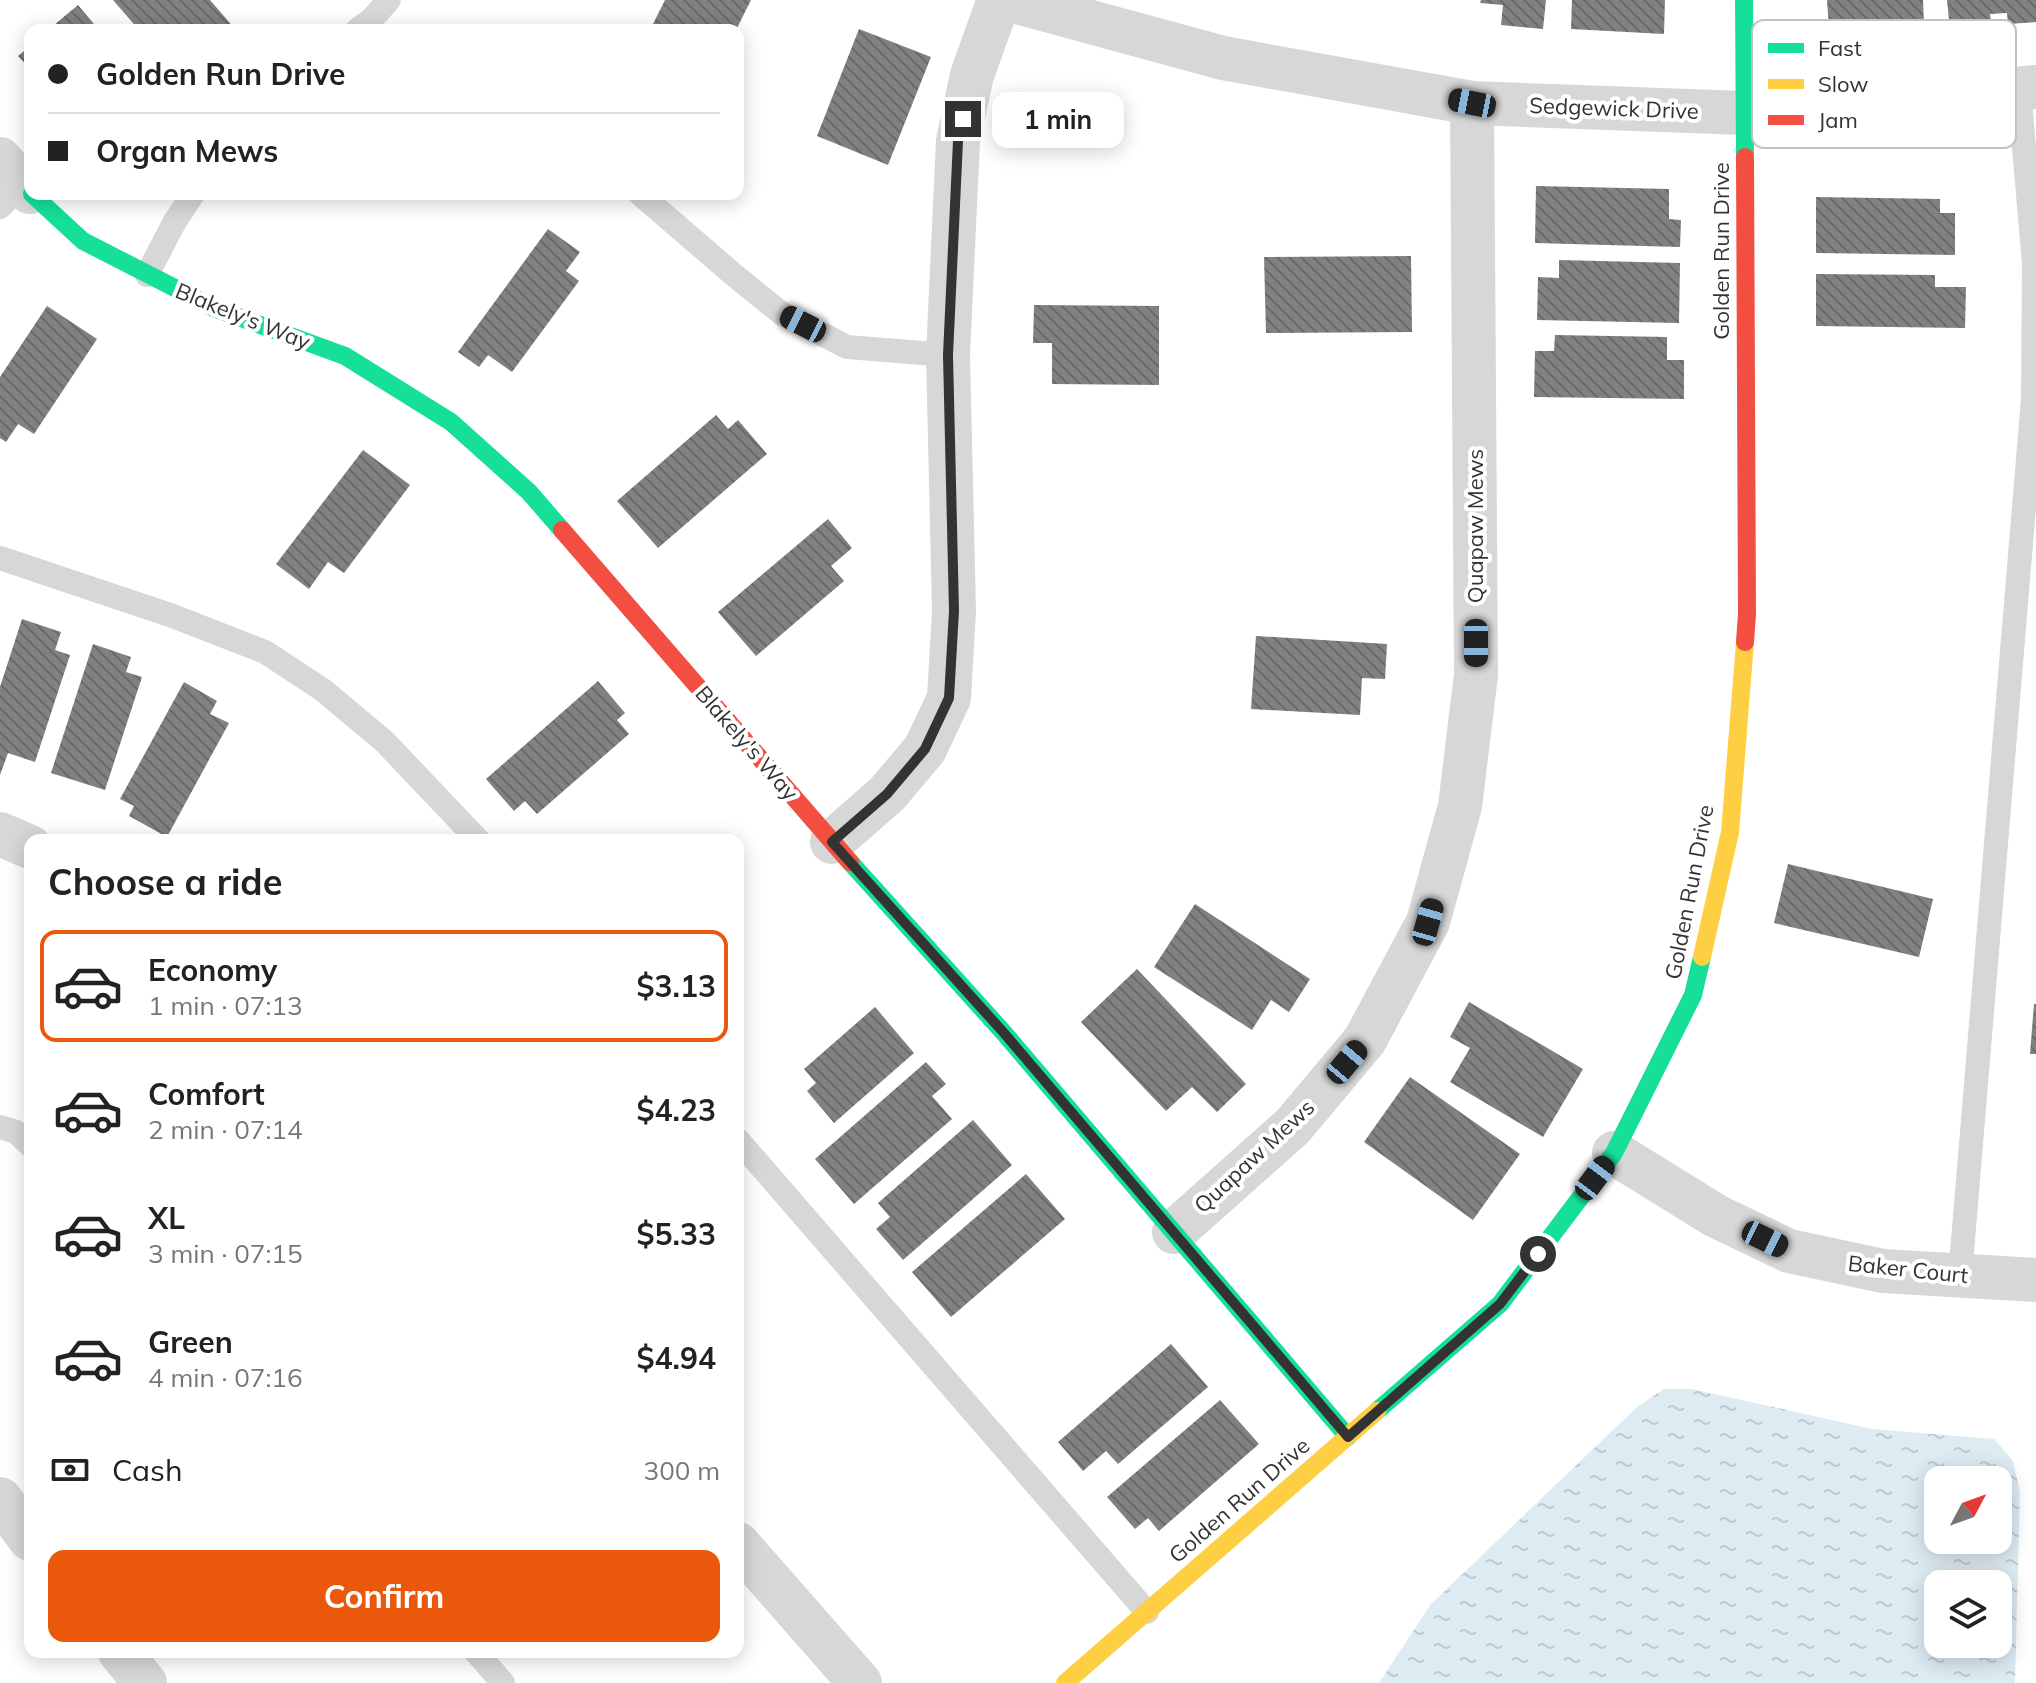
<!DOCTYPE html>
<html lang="en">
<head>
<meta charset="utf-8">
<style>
  body { margin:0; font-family:Mulish,sans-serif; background:#f2f2f2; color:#222; height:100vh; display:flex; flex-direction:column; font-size:30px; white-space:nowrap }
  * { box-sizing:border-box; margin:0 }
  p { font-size:26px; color:#767676 }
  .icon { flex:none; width:44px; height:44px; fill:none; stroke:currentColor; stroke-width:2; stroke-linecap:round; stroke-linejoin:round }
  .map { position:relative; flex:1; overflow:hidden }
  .details { position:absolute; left:24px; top:834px; width:720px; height:824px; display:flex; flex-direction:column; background:#fff; border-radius:16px; box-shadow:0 4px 20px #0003 }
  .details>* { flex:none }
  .guide { position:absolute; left:24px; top:24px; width:720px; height:176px; border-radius:16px; box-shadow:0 4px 20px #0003; display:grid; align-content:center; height:176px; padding:0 24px; background:#fff }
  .needle { width:52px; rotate:49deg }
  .tools { position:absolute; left:1924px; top:1466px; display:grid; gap:16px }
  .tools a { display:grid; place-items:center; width:88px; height:88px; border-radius:16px; background:#fff; box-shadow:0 4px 20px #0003; font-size:40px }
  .end { position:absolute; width:36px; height:36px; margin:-18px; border:10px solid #333; background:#fff; box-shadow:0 0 0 4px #fff }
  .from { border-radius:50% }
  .bubble { position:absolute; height:56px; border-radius:16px; background:#fff; box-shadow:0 4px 20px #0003; font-size:26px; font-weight:700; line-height:56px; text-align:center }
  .car { position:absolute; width:24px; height:48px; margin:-24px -12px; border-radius:10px; box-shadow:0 0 6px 2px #0007; background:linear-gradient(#222 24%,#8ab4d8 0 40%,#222 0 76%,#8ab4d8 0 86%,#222 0) }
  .guide b { display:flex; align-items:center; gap:28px; height:76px; font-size:30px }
  .guide b+b { border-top:2px solid #e0e0e0 }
  .guide i { width:20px; height:20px; background:#222 }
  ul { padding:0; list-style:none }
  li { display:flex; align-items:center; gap:24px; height:112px; margin:0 16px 12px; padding:0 8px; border:4px solid transparent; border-radius:16px }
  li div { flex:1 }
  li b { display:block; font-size:30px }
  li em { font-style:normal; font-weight:700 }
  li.current { border-color:#ea580c }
  li>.icon { width:72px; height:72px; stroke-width:1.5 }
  h2 { padding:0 24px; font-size:36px; line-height:96px }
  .pay { display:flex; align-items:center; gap:20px; height:88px; padding:0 24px; font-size:30px }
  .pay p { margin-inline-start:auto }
  .button { display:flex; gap:16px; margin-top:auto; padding:16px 24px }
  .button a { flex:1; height:92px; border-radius:16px; background:#ea580c; color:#fff; font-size:32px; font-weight:700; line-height:92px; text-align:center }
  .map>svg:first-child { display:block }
</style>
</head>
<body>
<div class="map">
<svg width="2036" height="1683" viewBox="0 0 2036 1683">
  <defs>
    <pattern id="water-ripples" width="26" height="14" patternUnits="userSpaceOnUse" patternTransform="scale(2)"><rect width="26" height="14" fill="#ddebf3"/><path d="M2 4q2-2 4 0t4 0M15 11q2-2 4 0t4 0" fill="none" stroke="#becad1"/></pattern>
    <pattern id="building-back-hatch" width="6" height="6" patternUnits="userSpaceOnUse" patternTransform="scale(2)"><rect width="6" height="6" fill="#818181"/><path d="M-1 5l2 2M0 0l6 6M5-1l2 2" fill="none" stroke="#6a6a6a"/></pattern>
  </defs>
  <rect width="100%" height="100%" fill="#fff"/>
  <path fill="url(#water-ripples)" fill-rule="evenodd" d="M1664 1389H1692L1872 1429 1994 1439 2013 1461 2020 1492 2015 1683H1379L1431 1604 1637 1407ZM1938 1480H1998V1540H1938ZM1938 1584H1998V1644H1938Z"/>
  <path fill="url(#building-back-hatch)" d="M113 0H210L236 30H139Z
    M665 0H751L736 30H650Z
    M1481 0H1546L1543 29 1501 25 1503 5 1480 3Z
    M1572 0H1665L1664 34 1571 29Z
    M1827 0H1923L1924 25 1829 29Z
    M1947 0H2036V22L2008 24 2007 13 1990 14 1992 26 1950 29Z
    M78 5 99 30H48Z
    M859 29 931 57 888 165 817 136Z
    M30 46V69L18 56Z
    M1536 186 1669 189V219L1681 220 1680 247 1535 243Z
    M1816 197 1940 199V213H1955V255L1816 253Z
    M548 229 580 252 566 271 579 281 512 372 488 355 479 367 458 352Z
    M1411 256 1412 332 1266 333 1264 257Z
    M1559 260 1680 263 1679 323 1537 320 1538 277 1559 278Z
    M1816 274 1935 275V287H1966L1965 328 1816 326Z
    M1034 305 1159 306V385L1052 384V343H1033Z
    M47 306 97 339 34 434 18 424 6 442 0 438V377Z
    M1555 335 1667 337V360H1684V399L1534 397 1535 351H1554Z
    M716 415 728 429 738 420 767 454 658 548 617 501Z
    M363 450 410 485 344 573 328 562 309 589 276 564Z
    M828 519 852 548 831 566 844 581 756 656 718 612Z
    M22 619 61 632 55 650 70 655 35 762 8 753 0 775V687Z
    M1256 636 1387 644 1385 679 1362 678 1360 715 1251 709Z
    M93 644 131 657 126 672 142 677 105 790 51 773Z
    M598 681 625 713 617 720 629 734 537 814 525 801 514 811 486 779Z
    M184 682 217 701 210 714 229 723 167 837 129 816 134 806 120 799Z
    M1788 864 1933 899 1919 957 1774 923Z
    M1195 904 1310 979 1289 1012 1271 1000 1252 1030 1154 967Z
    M1137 969 1246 1084 1217 1112 1192 1087 1166 1111 1081 1022Z
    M1469 1002 1583 1069 1543 1137 1450 1082 1470 1048 1450 1037Z
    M2034 1004H2036V1054H2030Z
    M875 1007 914 1053 834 1123 807 1091 816 1083 804 1069Z
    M926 1062 946 1084 932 1096 952 1119 854 1204 815 1159Z
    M1410 1077 1520 1154 1473 1220 1364 1142Z
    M973 1120 1012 1165 903 1260 876 1229 890 1217 878 1203Z
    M1026 1174 1065 1219 951 1317 912 1272Z
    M1171 1344 1208 1387 1118 1464 1106 1451 1083 1471 1058 1442Z
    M1220 1400 1259 1444 1159 1531 1148 1518 1135 1529 1107 1497Z"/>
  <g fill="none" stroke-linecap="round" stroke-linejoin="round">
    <path stroke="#d7d7d7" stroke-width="24" d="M357 30 371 20 389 0
      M640 194 734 275 781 313 847 347 948 355
      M0 207 22 184
      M147 275 174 223 193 194
      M0 558 170 615 265 652 323 690 385 742 478 840
      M0 1127 16 1132 30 1145
      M738 1140 1147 1612
      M1960 1276 2033 399 2034 264 2019 89
      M476 1652 503 1683"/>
    <path stroke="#d7d7d7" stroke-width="44" d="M1010 0 1223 58 1472 103 1744 113 2036 87
      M0 159 30 192
      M0 834 30 847
      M832 842 887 794 925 749 949 698 954 611 948 355 958 141 972 75 999 0
      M1614 1153 1716 1216 1789 1251 1883 1271 2036 1280
      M1174 1232 1293 1126 1365 1040 1428 922 1460 806 1476 675 1472 103
      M0 1499 30 1539
      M738 1544 860 1683
      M120 1652 145 1683"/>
    <path stroke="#16e098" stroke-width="18" d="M1744 0 1745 157
      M32 194 83 241 214 308 345 356 451 422 529 492 562 530
      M850 862 1004 1033 1348 1437
      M1377 1411 1500 1304 1614 1153 1693 995 1702 957"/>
    <path stroke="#ffcf43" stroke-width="18" d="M1702 957 1730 832 1745 642
      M1065 1683 1377 1411"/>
    <path stroke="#f24e42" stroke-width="18" d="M1745 157 1747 614 1745 642
      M562 530 850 862"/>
  </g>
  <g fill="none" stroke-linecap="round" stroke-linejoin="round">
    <path stroke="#333" stroke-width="10" d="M963 119 958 141 948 355 954 611 949 698 925 749 887 794 832 842 1004 1033 1348 1437 1500 1304 1538 1254"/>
  </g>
  <g text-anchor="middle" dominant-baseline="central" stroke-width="8" stroke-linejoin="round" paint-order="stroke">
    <g font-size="22" fill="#333" stroke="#fff">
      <text transform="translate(1614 108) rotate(2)">Sedgewick Drive</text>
      <text transform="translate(1721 251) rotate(-90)">Golden Run Drive</text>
      <text transform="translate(243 316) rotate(22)">Blakely's Way</text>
      <text transform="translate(1475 526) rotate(-90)">Quapaw Mews</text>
      <text transform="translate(747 743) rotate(49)">Blakely's Way</text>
      <text transform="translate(1689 892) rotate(-79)">Golden Run Drive</text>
      <text transform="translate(1254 1156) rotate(-43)">Quapaw Mews</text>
      <text transform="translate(1908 1269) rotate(6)">Baker Court</text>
      <text transform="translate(1239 1500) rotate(-41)">Golden Run Drive</text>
    </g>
  </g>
  <rect x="1752" y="20" width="264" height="128" rx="12" fill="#fff" stroke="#c2c2c2" stroke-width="2"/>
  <rect x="1768" y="43" width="36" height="10" fill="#16e098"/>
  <rect x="1768" y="79" width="36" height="10" fill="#ffcf43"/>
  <rect x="1768" y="115" width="36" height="10" fill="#f24e42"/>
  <g font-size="22" fill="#333">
    <text x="1818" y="56">Fast</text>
    <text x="1818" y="92">Slow</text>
    <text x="1818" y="128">Jam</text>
  </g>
</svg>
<div class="tools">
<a><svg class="needle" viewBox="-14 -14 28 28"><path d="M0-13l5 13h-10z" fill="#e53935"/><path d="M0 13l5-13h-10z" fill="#767676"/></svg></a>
<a><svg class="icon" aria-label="layers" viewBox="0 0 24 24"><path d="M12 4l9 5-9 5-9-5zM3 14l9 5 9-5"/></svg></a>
</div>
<i class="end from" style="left:1538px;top:1254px"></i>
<i class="end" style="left:963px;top:119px"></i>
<div class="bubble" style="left:992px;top:92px;width:132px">1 min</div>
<i class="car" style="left:1472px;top:103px;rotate:281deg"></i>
<i class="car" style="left:803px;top:324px;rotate:297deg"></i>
<i class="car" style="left:1476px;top:643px;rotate:180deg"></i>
<i class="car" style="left:1428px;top:922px;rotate:16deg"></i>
<i class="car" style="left:1347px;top:1062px;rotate:40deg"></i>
<i class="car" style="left:1595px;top:1178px;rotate:37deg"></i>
<i class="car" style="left:1765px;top:1239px;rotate:116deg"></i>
<div class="guide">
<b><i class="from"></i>Golden Run Drive</b>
<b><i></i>Organ Mews</b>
</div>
<section class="details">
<h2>Choose a ride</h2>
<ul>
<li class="current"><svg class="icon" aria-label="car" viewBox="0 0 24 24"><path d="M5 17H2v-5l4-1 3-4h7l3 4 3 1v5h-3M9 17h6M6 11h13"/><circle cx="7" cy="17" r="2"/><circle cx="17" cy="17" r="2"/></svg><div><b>Economy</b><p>1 min · 07:13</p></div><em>$3.13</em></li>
<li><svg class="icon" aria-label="car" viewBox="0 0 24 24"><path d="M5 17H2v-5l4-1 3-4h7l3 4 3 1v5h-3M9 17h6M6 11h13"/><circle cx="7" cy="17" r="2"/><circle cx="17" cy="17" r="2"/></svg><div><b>Comfort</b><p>2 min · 07:14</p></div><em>$4.23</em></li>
<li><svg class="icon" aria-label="car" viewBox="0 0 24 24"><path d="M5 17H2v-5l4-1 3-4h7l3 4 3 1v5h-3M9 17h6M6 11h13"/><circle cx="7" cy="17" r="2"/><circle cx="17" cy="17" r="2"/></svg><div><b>XL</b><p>3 min · 07:15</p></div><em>$5.33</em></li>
<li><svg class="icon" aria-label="car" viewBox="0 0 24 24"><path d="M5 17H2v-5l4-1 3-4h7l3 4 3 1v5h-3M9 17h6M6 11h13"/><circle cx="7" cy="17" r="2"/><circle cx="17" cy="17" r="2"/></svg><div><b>Green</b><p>4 min · 07:16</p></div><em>$4.94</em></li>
</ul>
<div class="pay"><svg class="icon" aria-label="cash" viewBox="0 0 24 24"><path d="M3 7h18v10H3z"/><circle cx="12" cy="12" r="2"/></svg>Cash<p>300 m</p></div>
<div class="button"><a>Confirm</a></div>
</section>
</div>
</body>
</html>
